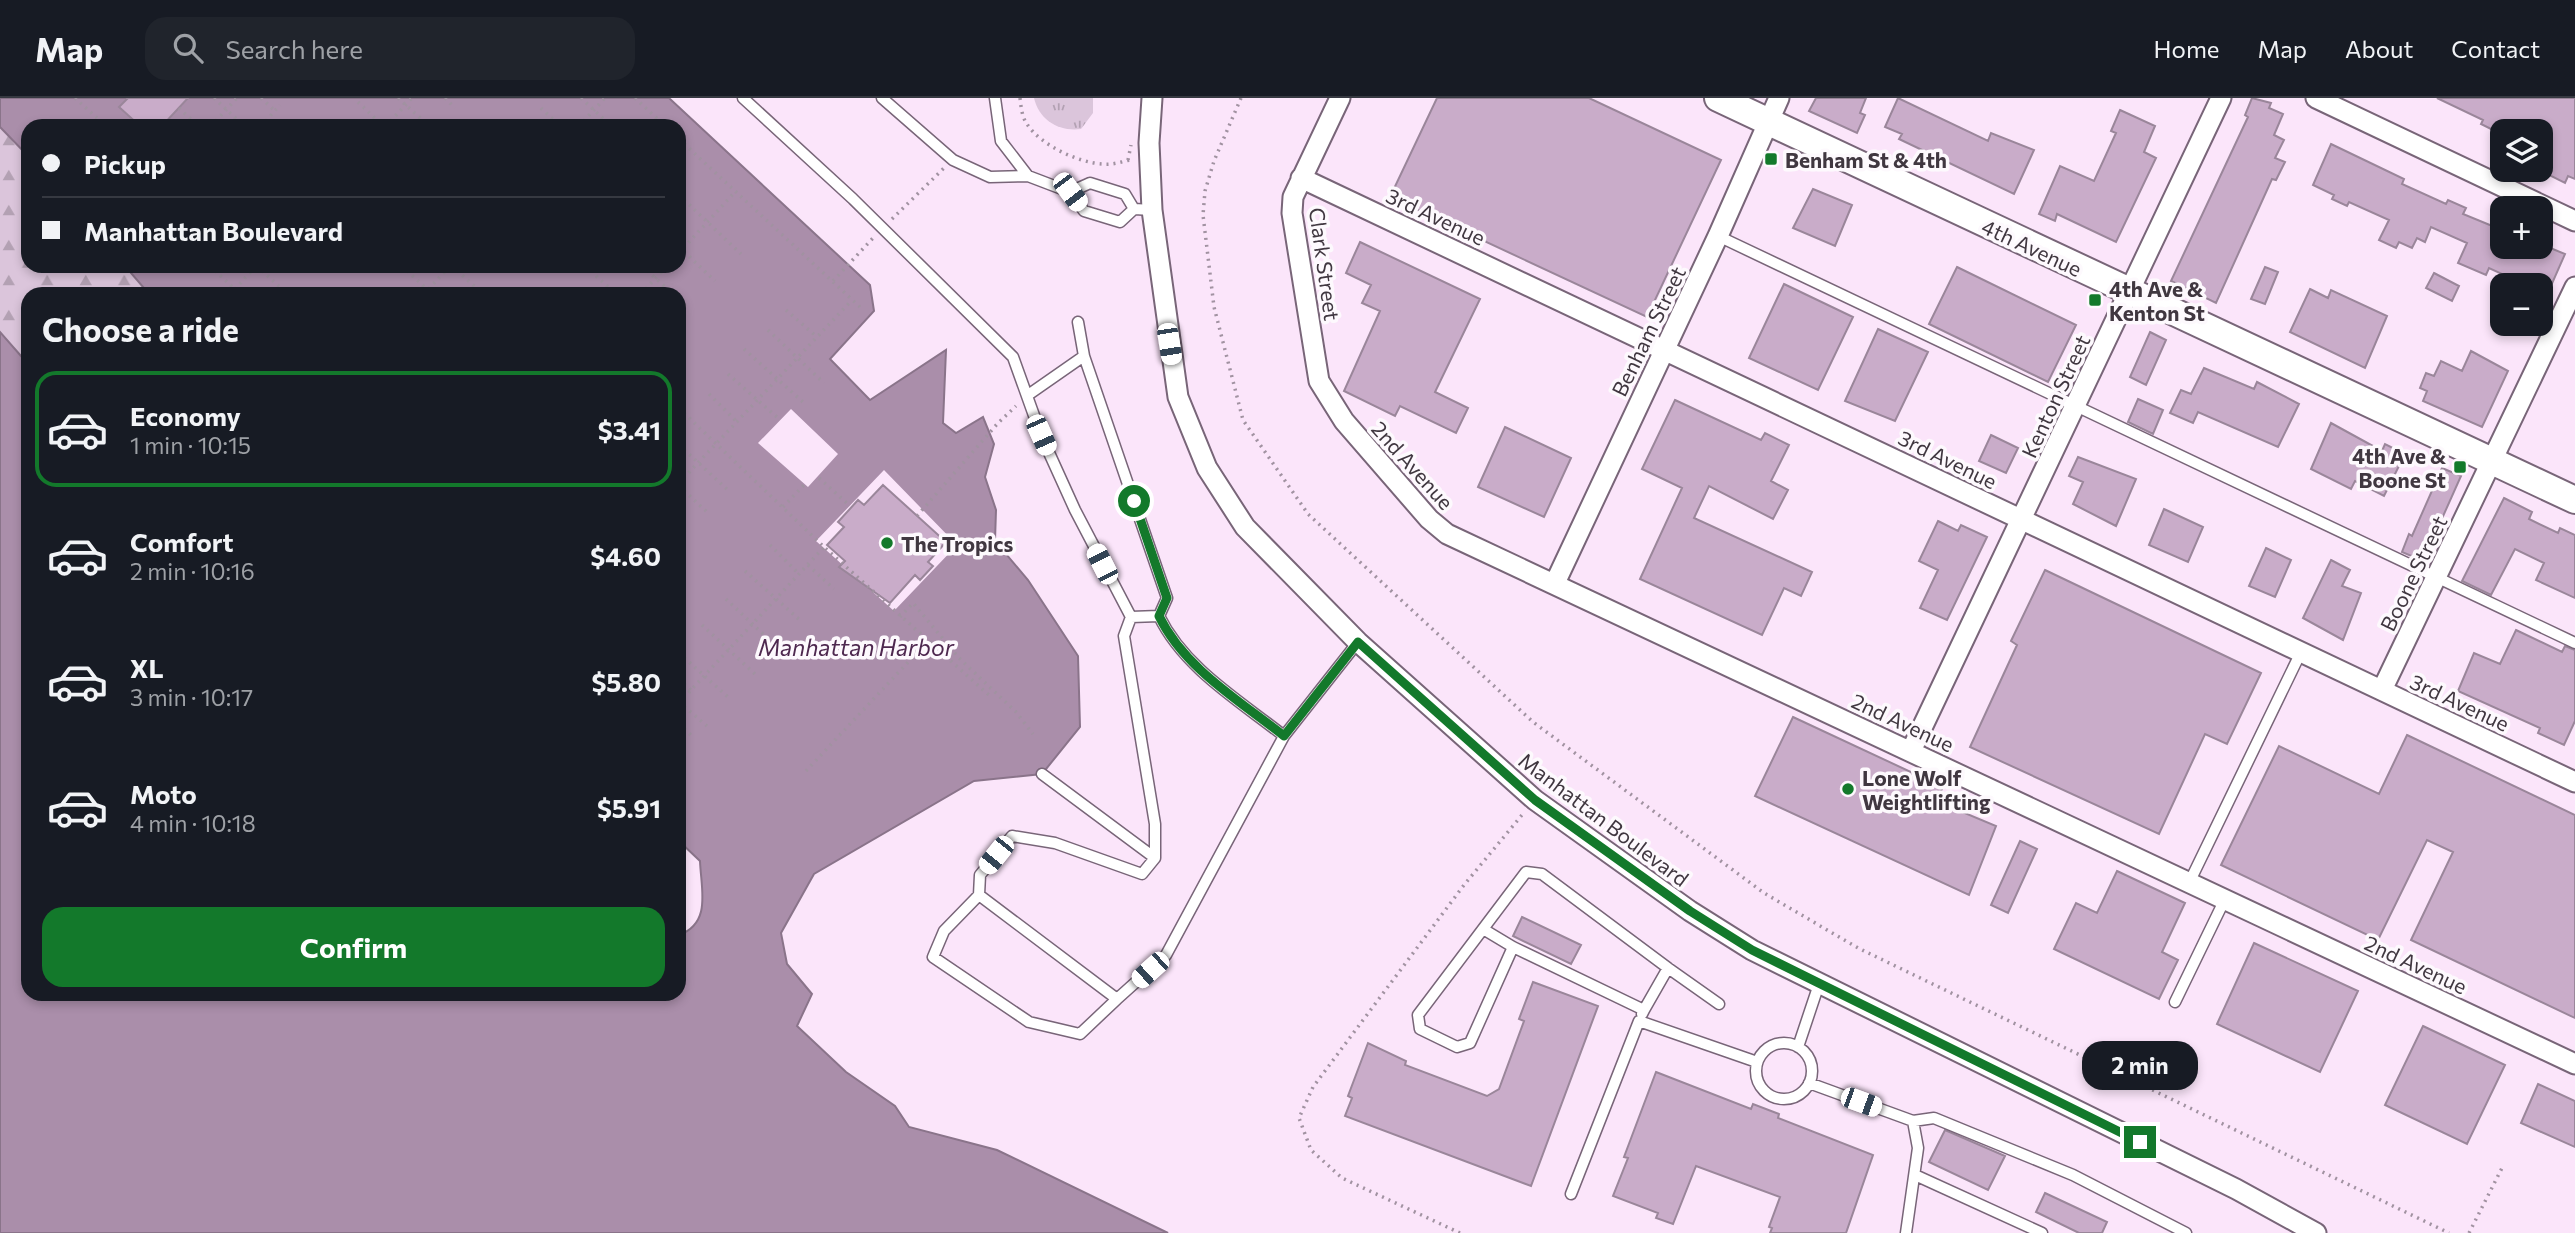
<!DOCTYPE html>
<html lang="en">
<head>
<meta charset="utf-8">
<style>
  body { margin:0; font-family:Commissioner,sans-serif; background:#20242c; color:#f1f3f6; height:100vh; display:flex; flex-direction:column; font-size:26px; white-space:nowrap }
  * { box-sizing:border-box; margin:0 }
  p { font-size:23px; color:#9ea1a6 }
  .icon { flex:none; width:38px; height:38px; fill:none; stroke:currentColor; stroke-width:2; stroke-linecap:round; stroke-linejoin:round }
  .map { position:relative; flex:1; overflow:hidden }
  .details { position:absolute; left:21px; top:189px; width:665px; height:714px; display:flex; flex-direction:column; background:#171b24; border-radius:21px; box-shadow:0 4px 10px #0003 }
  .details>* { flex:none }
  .hud { position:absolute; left:21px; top:21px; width:665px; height:154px; border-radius:21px; box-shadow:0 4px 10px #0003; display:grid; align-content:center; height:154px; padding:0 21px; background:#171b24 }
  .controls { position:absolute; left:2490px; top:21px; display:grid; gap:14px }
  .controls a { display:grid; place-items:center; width:63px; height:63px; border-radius:14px; background:#171b24; box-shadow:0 4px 10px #0003; font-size:35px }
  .end { position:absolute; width:32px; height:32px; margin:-16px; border:9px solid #13792b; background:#fff; box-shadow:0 0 0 4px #fff }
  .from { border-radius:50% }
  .bubble { position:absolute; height:49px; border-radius:21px; background:#171b24; box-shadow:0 4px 10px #0003; font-size:23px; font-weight:700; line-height:49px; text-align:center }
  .car { position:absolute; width:21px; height:42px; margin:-21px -10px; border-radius:9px; box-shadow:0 0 5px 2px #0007; background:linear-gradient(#fff 24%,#345 0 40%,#fff 0 76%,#345 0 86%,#fff 0) }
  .hud b { display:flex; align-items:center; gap:24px; height:66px; font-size:26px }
  .hud b+b { border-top:2px solid #363941 }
  .hud i { width:18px; height:18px; background:#f1f3f6 }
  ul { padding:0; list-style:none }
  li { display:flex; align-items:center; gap:21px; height:116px; margin:0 14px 10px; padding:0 7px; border:4px solid transparent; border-radius:21px }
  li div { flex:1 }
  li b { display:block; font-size:26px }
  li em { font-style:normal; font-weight:700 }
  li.current { border-color:#13792b }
  li>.icon { width:63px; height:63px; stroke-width:1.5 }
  h2 { padding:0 21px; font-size:32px; line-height:84px }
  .primary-button { display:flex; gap:14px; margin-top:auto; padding:14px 21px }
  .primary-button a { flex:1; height:80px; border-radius:21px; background:#13792b; color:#fff; font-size:28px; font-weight:700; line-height:80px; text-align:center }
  header { display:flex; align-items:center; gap:42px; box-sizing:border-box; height:98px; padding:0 35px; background:#171b24; border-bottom:2px solid #363941 }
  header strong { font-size:33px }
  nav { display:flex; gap:38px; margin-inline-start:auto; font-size:24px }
  .search { width:490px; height:63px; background:#20242c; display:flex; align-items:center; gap:18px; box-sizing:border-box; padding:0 24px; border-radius:21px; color:#9ea1a6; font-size:26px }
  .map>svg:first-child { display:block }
</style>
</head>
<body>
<header>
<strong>Map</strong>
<div class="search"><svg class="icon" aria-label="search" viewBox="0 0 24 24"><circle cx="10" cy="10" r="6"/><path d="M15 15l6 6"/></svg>Search here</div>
<nav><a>Home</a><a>Map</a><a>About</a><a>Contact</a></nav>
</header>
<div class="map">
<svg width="2575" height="1135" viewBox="0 0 2575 1135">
  <defs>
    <pattern id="grass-tufts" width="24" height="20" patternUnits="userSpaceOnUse" patternTransform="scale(1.75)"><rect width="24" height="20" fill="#dbc5db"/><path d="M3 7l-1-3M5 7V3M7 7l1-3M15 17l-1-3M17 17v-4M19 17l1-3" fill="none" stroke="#b3a1b3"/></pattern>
    <pattern id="forest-firs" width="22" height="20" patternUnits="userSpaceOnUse" patternTransform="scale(1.75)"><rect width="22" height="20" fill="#dbc5db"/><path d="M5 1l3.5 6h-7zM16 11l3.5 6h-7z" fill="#b3a1b3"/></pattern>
  </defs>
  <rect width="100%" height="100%" fill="#fbe5fa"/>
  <path fill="url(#grass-tufts)" d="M1034 0H1093V15L1081 31C1059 34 1039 22 1034 0Z"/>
  <path fill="url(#forest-firs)" d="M0 29 28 58V168H125L149 196H28V266L0 234Z"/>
  <path fill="#aa8eaa" stroke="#8a748a" stroke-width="2" d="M0 0H669L870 187 874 213 830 261 870 302 946 252 943 325 956 335 983 319 994 346 985 379 996 412 995 443 1028 482 1078 558 1080 629 1042 676 974 683 814 776 781 835 787 866 812 896 797 928 846 974 895 1008 909 1029 997 1052 1168 1135H0V234L28 266V896H679V837C712 825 701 791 700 763L679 743V196H149L125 168H679V28H28V58L0 29Z"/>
  <path fill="#fbe5fa" d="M791 311 838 356 808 389 758 345Z
    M884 372 957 447 894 513 816 443Z"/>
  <path fill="#c9acc9" stroke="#9a869a" stroke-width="2" d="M128 0H188L162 28H140L119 9Z
    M1437 0H1589L1721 62 1647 219 1390 99Z
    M1816 0H1866L1860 15 1865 17 1857 35 1809 13Z
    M1898 0 1988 43 1991 35 2034 52 2014 96 1899 41 1902 36 1885 29Z
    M2252 0 2271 5 2269 10 2283 16 2274 37 2284 42 2275 60 2285 64 2276 82 2272 81 2216 205 2171 183 2248 19 2245 17Z
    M2437 0H2575V81L2568 78 2565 85 2541 73V33H2495L2481 26 2483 22Z
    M2120 12 2155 28 2144 54 2156 60 2116 144 2057 116 2055 123 2039 116 2060 68 2094 83 2116 35 2111 33Z
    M2331 46 2404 81 2402 86 2446 106 2448 102 2466 110 2463 116 2502 132V149H2548L2565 156 2547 197 2541 194V187H2526L2489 170 2486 177 2458 165 2467 145 2431 129 2425 144 2417 140 2412 150 2399 144 2396 150 2379 142 2389 122 2349 104 2347 108 2332 101 2334 97 2313 87Z
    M1813 91 1852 107 1835 148 1793 130Z
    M1360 144 1480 201 1435 294 1468 310 1456 335 1400 308 1395 318 1344 293 1380 213 1362 205 1371 187 1346 175Z
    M1957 169 2076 227 2048 284 1929 226Z
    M2265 169 2278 174 2265 206 2251 201Z
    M2434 175 2459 188 2452 203 2426 190Z
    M1784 186 1853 219 1818 292 1749 260Z
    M2310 191 2328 200 2331 192 2387 218 2365 270 2290 234Z
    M1878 231 1928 254 1895 323 1845 303Z
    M2150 234 2166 242 2146 287 2130 279Z
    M2471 253 2508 273 2482 329 2423 303 2427 293 2420 290 2426 275 2434 278 2441 263 2462 273Z
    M2204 270 2254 291 2257 284 2299 306 2278 349 2198 314 2193 325 2170 315 2181 292 2191 296Z
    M2138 301 2163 312 2153 336 2128 324Z
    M1675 302 1761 342 1765 335 1789 347 1771 383 1788 392 1773 421 1709 388 1694 420 1812 474 1801 498 1784 490 1762 537 1640 481 1682 390 1642 371Z
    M2331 325 2382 353 2385 346 2405 356 2384 398 2355 383 2351 391 2311 371Z
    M1505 329 1571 360 1544 419 1478 389Z
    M1991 337 2018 350 2006 375 1979 363Z
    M2078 359 2136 381 2116 428 2073 406 2083 384 2069 378Z
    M2442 370 2461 378 2423 463 2402 454 2409 436 2412 438Z
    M883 387 946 444 928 464 933 468 920 482 915 477 890 505 839 469 845 463 827 447 844 429 838 424 858 402 864 407Z
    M2504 400 2532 414 2529 421 2558 435 2560 430 2575 437V500L2536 482 2544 465 2515 451 2491 497 2462 483Z
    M2164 411 2203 429 2188 464 2149 447Z
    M1938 423 1958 433 1961 427 1987 439 1947 522 1920 510 1938 472 1919 463Z
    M2266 450 2291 462 2275 499 2249 488Z
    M2331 462 2350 472 2342 488 2361 495 2343 542 2303 520Z
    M2045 472 2261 575 2227 646 2205 636 2159 736 1970 649 2017 547 2011 543Z
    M2516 532 2562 554 2565 548 2575 552V623L2564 647 2538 635 2540 630 2458 593 2474 555 2500 566Z
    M1793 619 1943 689 1936 703 1996 728 1969 797 1755 698Z
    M2407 637 2575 717V920L2411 842 2453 754 2427 742 2378 842 2221 767 2279 648 2379 696Z
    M2020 743 2037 751 2008 815 1991 807Z
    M2117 773 2185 805 2162 854 2178 862 2159 901 2054 851 2076 805 2097 815Z
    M1522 819 1581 847 1571 866 1513 838Z
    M2254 845 2358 893 2320 974 2217 926Z
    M1533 884 1598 908 1531 1088 1345 1018 1352 1000 1348 998 1368 945 1406 963 1405 967 1487 998 1499 991 1524 923 1519 921Z
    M2423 928 2505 967 2467 1046 2385 1007Z
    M1656 974 1751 1011 1753 1006 1779 1016 1778 1020 1873 1057 1846 1135H1770L1772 1130 1769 1129 1780 1099 1696 1068 1673 1126 1656 1120 1658 1115 1613 1098 1628 1060 1624 1059Z
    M2538 986 2575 1003V1049L2521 1025Z
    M1945 1032 2005 1058 1988 1092 1929 1064Z
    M2045 1095 2107 1124 2102 1135H2079L2036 1114Z"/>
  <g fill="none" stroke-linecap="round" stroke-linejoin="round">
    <defs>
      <path id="lane" d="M743 0 853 101 1013 259 1041 337 1075 412 1131 519
        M882 0 953 62 990 79 1028 78 1001 43 995 0
        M1028 78 1070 94 1084 113 1120 124 1134 111 1152 112
        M1070 94 1090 85 1125 96 1134 111
        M1718 138 2575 545
        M1078 224 1084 258 1167 500 1159 518 1131 519 1124 538 1155 726V760L1142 776 1055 745 1012 738 980 777 979 797 1117 901 1166 857 1284 638 1358 544
        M1028 297 1084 258
        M1159 518C1184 570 1240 603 1284 638
        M1042 676 1155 760
        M2189 785 2301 554
        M979 797 944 833 933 859 1029 924 1080 936 1117 901
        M1483 831 1513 849 1644 912 1642 916
        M1513 849 1470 945 1457 949 1420 931 1418 917 1526 774 1542 776 1668 870 1644 912
        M1668 870 1719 906
        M2175 904 2225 801
        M1756 973a28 28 0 1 1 56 0a28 28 0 1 1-56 0Z
        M1798 949 1819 886
        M1809 985 1913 1023 1918 1050 1906 1135
        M1913 1023 1934 1020 2073 1077 2186 1135
        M1915 1077 2042 1135
        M1571 1096 1639 923 1757 964"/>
      <path id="street" d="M1152 0 1149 45 1152 112 1178 299 1207 370 1245 429 1358 544 1535 702 1690 813 1752 852 2236 1091 2316 1135
        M1340 0 1293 99 1292 115 1319 283 1344 323 1429 421 1447 436 2575 966
        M2316 0 2575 123
        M1301 80 2575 684
        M1555 485 1718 138 1779 0
        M2382 592 2575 189
        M1911 653 2221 0"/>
      <path id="secondary" d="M1718 0 2575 402"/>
    </defs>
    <use href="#lane" stroke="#786578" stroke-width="13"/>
    <use href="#street" stroke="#786578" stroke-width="23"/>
    <use href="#secondary" stroke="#786578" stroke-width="30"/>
    <path stroke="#a192a1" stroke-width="3.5" stroke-dasharray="2 5" stroke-linecap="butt" d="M75 0 97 20
      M214 0 244 28
      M261 0 275 13
      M398 0 429 28
      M445 0 455 10
      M581 0 611 28
      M635 0 665 28
      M1020 0C1021 9 1022 19 1027 26 1040 47 1079 65 1103 66 1112 67 1121 64 1130 62
      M1241 0 1214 63 1205 93 1203 117 1214 209 1243 322 1308 416 1533 624 1764 795 1858 850 2449 1135
      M358 4 383 28
      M179 10 198 28
      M541 10 560 28
      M211 28 237 0
      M261 28 280 7
      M337 28H338
      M386 28 412 0
      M579 28 605 0
      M679 41 860 209
      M1128 62 1131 47
      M679 97 741 156
      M892 121 944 70
      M679 149 715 183
      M679 155 735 94
      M210 168 240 196
      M257 168 284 193
      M302 168 305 171
      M402 168 432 196
      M452 168 482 195
      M503 168 505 170
      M642 168 673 196
      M596 178 616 196
      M833 183 874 139
      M373 190 380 196
      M235 191 256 168
      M424 196 450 168
      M641 196 667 168
      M679 202 689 211
      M786 212 817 239
      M768 232 824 285
      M744 251 804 305
      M728 276 779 321
      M709 296 737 324
      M684 315 824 449 991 599
      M679 347 730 394
      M819 380 850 408
      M679 385 852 202
      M679 388 707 414
      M783 409 805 386
      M917 418 998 325 1016 308
      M679 428 687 436
      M770 447 799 476
      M808 467 834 491
      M745 473 802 524
      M726 501 780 552
      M900 519 913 505 959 560 1016 614 1033 636
      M702 527 756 577
      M679 555 729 600
      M679 581 691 592
      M679 604 707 628
      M679 605 824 449
      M679 626 693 639
      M806 673 927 544
      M1460 1135 1342 1080 1311 1052 1299 1020 1313 989 1464 787 1522 717
      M2469 1135 2502 1070"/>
    <use href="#lane" stroke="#fff" stroke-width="10"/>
    <use href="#street" stroke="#fff" stroke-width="19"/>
    <use href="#secondary" stroke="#fff" stroke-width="26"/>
  </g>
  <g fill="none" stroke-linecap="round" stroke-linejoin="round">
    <path stroke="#13792b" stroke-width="9" d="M1134 403 1167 500 1159 518C1184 570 1240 603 1284 638L1358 544 1535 702 1690 813 1752 852 2140 1044"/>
  </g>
  <g fill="#13792b" stroke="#fdf9fd" stroke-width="2.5">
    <rect x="1764" y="54" width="14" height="14" rx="3.5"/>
    <rect x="2088" y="195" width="14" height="14" rx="3.5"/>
    <rect x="2453" y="362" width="14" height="14" rx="3.5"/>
    <circle cx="887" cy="445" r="7"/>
    <circle cx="1848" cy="691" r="7"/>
  </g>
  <g text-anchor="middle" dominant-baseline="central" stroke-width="7" stroke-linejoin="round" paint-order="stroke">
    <g font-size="21" font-weight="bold" fill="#403740" stroke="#fdf9fd" text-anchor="start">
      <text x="1785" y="61">Benham St &amp; 4th</text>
      <text x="2109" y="190">4th Ave &amp;<tspan x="2109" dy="24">Kenton St</tspan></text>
      <text x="2446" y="357" text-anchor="end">4th Ave &amp;<tspan x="2446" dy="24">Boone St</tspan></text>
      <text x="901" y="445">The Tropics</text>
      <text x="1862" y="679">Lone Wolf<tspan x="1862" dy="24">Weightlifting</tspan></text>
    </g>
    <g font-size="21" fill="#403740" stroke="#fdf9fd">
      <text transform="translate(1436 118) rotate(25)">3rd Avenue</text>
      <text transform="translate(2032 149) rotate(25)">4th Avenue</text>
      <text transform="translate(1325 166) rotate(82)">Clark Street</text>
      <text transform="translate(1648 233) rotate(-64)">Benham Street</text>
      <text transform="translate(2055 298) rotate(-65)">Kenton Street</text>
      <text transform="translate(1948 361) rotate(26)">3rd Avenue</text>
      <text transform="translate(1413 367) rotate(48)">2nd Avenue</text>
      <text transform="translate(2413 475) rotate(-64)">Boone Street</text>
      <text transform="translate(2460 604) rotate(25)">3rd Avenue</text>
      <text transform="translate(1903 624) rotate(25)">2nd Avenue</text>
      <text transform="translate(1604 721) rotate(37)">Manhattan Boulevard</text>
      <text transform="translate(2416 866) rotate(25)">2nd Avenue</text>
    </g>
    <g font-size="23" font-style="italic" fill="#4e284f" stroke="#fdf9fd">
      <text x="856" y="549">Manhattan Harbor</text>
    </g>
  </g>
</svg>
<div class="controls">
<a><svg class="icon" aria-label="layers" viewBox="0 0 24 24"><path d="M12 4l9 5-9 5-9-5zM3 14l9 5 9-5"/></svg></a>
<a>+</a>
<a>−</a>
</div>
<i class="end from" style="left:1134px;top:403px"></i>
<i class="end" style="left:2140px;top:1044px"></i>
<div class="bubble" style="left:2082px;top:943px;width:116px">2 min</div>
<i class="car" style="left:1070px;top:94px;rotate:143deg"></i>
<i class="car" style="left:1169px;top:246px;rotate:171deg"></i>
<i class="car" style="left:1041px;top:337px;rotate:156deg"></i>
<i class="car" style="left:1102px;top:466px;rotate:333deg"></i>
<i class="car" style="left:996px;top:757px;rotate:219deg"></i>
<i class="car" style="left:1150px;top:872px;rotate:228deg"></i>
<i class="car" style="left:1861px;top:1004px;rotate:110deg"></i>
<div class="hud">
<b><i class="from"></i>Pickup</b>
<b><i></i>Manhattan Boulevard</b>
</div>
<section class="details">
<h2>Choose a ride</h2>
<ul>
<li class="current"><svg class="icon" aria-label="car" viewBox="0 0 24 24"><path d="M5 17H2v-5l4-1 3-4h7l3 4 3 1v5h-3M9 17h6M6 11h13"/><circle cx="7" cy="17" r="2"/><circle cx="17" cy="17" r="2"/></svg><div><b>Economy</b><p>1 min · 10:15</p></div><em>$3.41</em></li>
<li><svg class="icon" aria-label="car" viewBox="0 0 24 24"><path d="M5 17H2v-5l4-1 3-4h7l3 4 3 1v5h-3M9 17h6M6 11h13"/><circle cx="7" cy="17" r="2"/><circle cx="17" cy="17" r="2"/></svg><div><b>Comfort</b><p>2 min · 10:16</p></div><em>$4.60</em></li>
<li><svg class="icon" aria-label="car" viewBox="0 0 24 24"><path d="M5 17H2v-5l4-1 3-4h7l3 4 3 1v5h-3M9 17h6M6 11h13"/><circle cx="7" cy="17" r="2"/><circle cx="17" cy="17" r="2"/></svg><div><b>XL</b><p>3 min · 10:17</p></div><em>$5.80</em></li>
<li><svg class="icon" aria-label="car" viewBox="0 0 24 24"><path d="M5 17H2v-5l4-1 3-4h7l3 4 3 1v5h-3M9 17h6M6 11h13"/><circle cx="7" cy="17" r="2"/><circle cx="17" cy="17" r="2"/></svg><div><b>Moto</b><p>4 min · 10:18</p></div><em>$5.91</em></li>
</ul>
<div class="primary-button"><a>Confirm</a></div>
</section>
</div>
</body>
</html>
